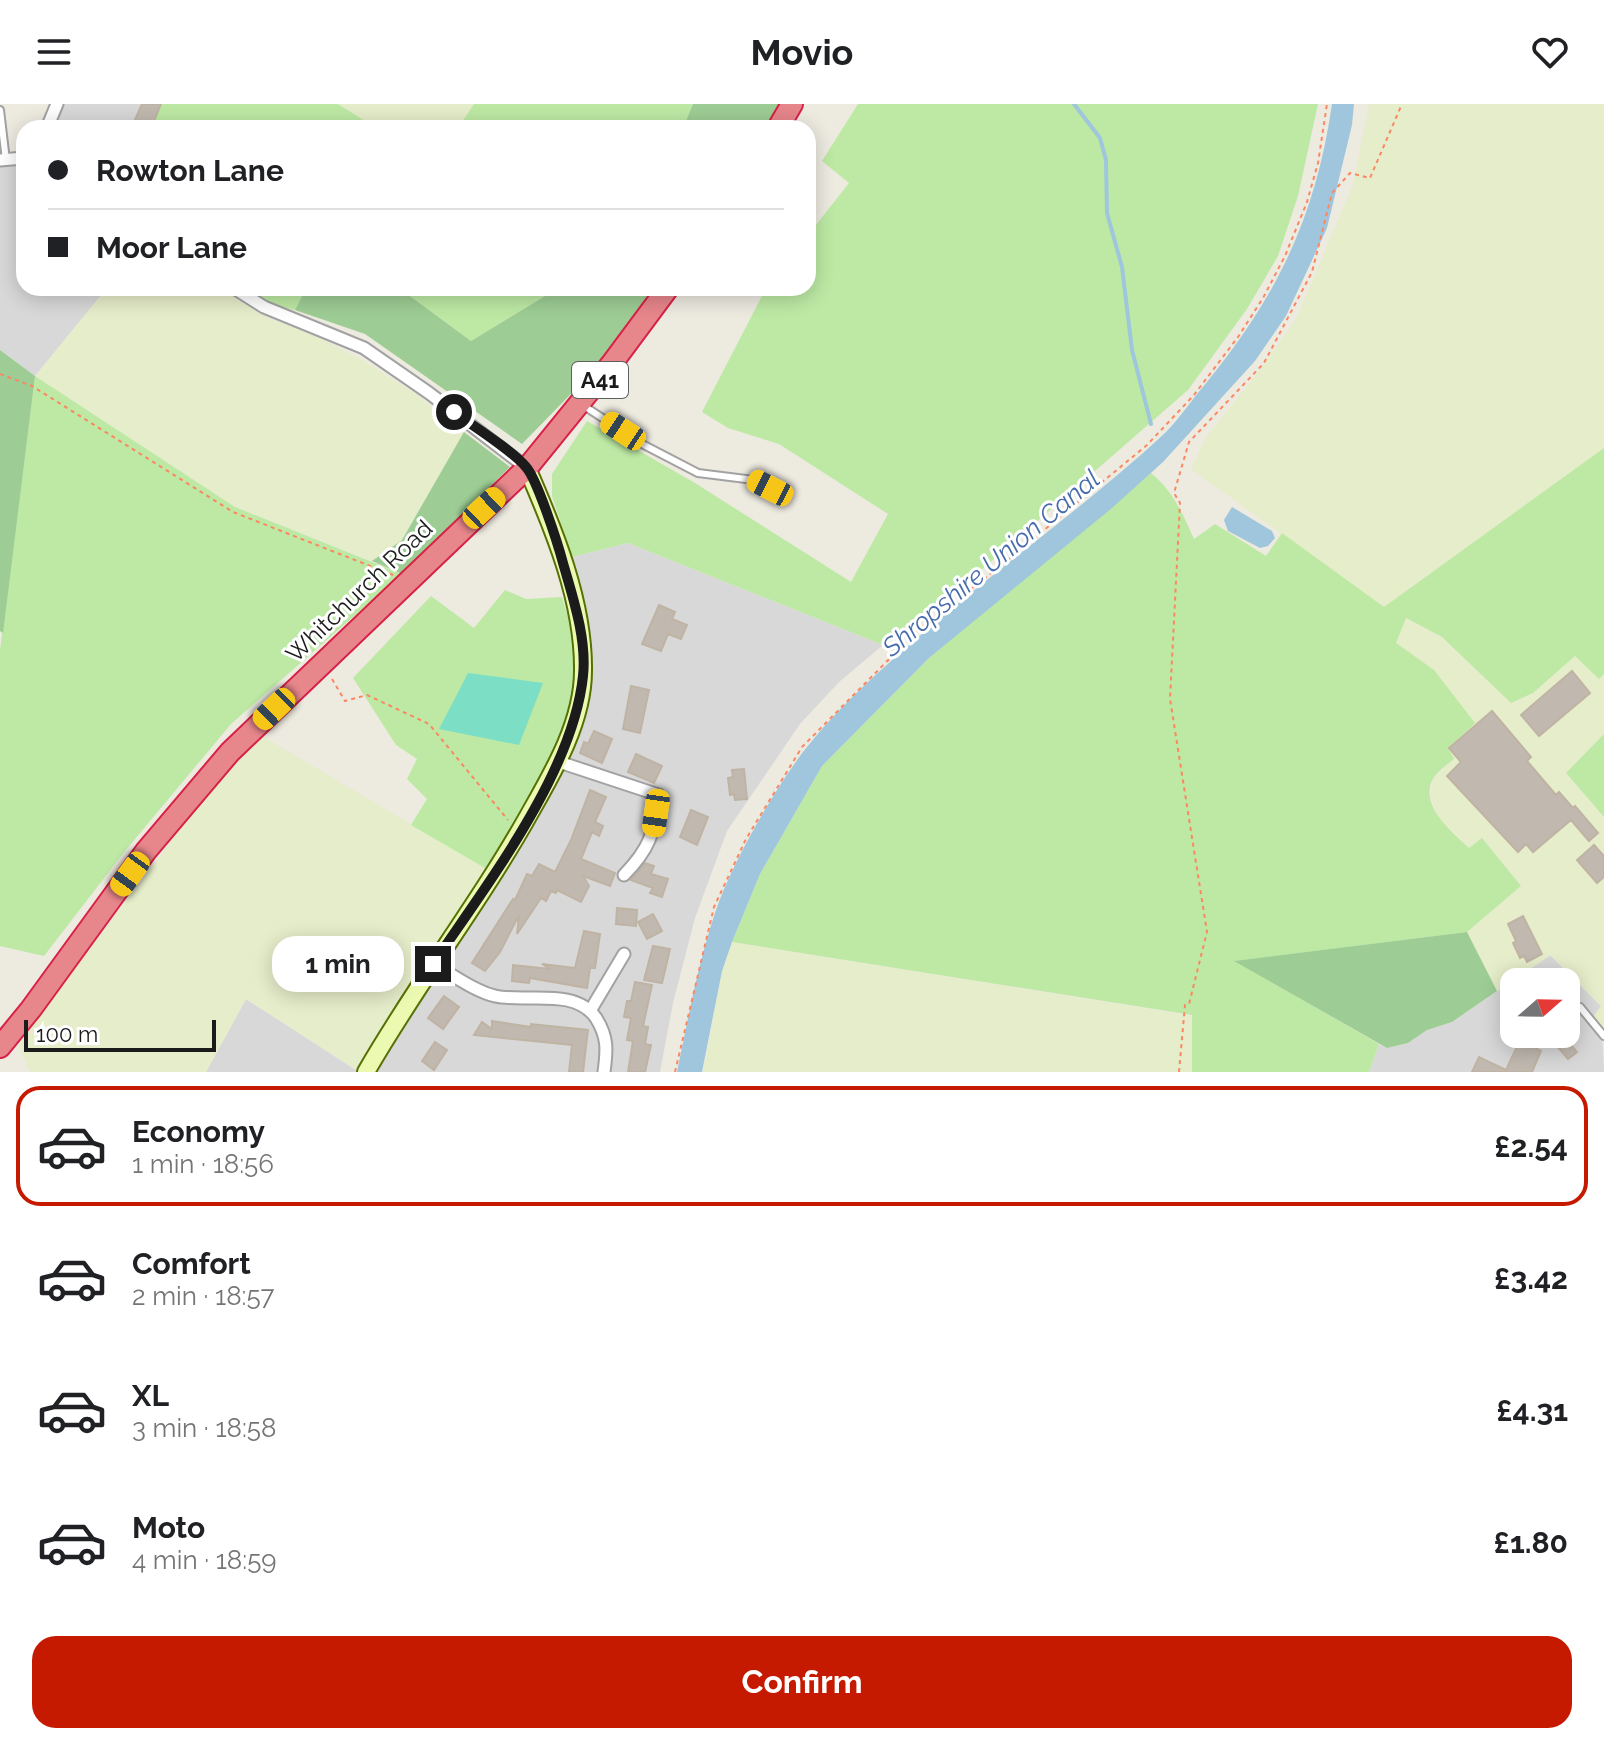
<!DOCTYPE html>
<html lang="en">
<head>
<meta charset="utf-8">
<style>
  body { margin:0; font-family:Raleway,sans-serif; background:#f6f6f6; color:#202124; height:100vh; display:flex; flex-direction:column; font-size:30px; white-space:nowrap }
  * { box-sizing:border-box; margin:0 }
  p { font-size:26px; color:#757577 }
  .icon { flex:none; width:44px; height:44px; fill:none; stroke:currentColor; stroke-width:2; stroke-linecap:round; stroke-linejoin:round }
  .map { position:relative; height:968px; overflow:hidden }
  .details { display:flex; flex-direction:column; background:#fff; flex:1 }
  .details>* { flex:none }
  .guide { position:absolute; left:16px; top:16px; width:800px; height:176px; border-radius:24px; box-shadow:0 4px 20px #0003; display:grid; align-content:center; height:176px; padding:0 32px; background:#fff }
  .needle { width:52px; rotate:70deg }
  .buttons { position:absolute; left:1500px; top:864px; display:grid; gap:16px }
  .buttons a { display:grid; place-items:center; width:80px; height:80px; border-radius:16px; background:#fff; box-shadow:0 4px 20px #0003; font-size:40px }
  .scale { position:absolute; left:24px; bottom:20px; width:192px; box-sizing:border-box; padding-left:8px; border:4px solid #1b1b1b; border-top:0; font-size:22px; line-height:28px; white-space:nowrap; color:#1b1b1b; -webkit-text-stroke:6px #fff; paint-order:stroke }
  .end { position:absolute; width:36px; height:36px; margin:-18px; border:10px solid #1b1b1b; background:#fff; box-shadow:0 0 0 4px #fff }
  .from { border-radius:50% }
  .bubble { position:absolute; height:56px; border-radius:24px; background:#fff; box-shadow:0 4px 20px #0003; font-size:26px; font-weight:700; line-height:56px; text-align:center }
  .car { position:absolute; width:24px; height:48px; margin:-24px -12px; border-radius:10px; box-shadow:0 0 6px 2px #0007; background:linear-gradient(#f5c518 24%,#345 0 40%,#f5c518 0 76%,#345 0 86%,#f5c518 0) }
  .guide b { display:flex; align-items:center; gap:28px; height:76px; font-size:30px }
  .guide b+b { border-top:2px solid #e0e0e0 }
  .guide i { width:20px; height:20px; background:#202124 }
  ul { padding:14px 0 0; list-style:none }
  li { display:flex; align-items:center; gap:24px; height:120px; margin:0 16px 12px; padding:0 16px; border:4px solid transparent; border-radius:24px }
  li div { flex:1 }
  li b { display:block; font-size:30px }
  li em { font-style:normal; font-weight:700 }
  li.active { border-color:#c61a00 }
  li>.icon { width:72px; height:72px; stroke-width:1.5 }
  .action { display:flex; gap:16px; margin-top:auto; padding:16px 32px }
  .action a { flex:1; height:92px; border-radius:24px; background:#c61a00; color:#fff; font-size:32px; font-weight:700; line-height:92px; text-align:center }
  header { display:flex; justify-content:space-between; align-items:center; height:104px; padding:0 32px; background:#fff; font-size:36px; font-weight:700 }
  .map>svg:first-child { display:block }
</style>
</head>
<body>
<header><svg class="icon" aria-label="menu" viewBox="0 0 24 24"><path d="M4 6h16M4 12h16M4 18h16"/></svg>Movio<svg class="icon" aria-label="heart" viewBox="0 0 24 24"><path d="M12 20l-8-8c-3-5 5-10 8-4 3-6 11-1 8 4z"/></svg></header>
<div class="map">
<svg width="1604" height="968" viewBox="0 0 1604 968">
  <rect width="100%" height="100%" fill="#edeae0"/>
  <path fill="#d9d8d8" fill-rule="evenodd" d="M51 0H161L151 24H41Z
    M24 46V184H107L35 272 0 246V50Z
    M628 439 883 541 839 578 800 620 727 727 695 814 673 899 660 968H377L567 654 590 567 585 505 572 453Z
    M1550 851 1601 902 1604 968H1369L1379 940 1387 944 1408 939 1427 926 1452 918ZM1514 878H1566V930H1514Z
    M246 895 359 968H206Z"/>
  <path fill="#e6edca" d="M338 0H474L458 24H376Z
    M1369 0H1604V344L1384 503 1191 365 1207 332 1260 266 1297 213 1353 81Z
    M107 184H219L266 213 317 233 359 254 411 287 464 328 402 436 372 457 235 403 35 272Z
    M1405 514 1442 533 1511 599 1533 589 1575 552 1599 575 1604 570V630L1566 670 1604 713V930L1591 916 1601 902 1551 851 1497 887 1467 828 1521 782 1482 734 1469 744 1440 718 1430 692 1433 674 1454 655 1396 540Z
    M262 632 485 764 360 968 246 895 206 968H30L18 941 212 682Z
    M732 838 1193 912 1192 968H703L722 867Z"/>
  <path fill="#bde9a4" d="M161 0H338L376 24H151Z
    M474 0H693L683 24H458Z
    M858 0H1318L1298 92 1278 152 1247 205 1188 286 979 468 883 541 628 439 572 453 552 392V370L587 317 695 379 851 478 888 410 779 340 728 324 702 308 766 184H808V131L849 79 822 57Z
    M248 184H306L295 206 273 201Z
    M399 184H552L545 192 471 237Z
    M35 272 235 403 402 470 231 620 125 747 44 852 0 842V546Z
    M1604 344V570L1599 575 1575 552 1533 589 1511 599 1442 533 1406 514 1396 539 1434 566 1475 619 1448 644 1454 655C1448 660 1439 666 1434 673 1417 700 1452 728 1469 744L1482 734 1521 782 1467 828 1235 857 1379 940 1369 968H1192V911L732 838 760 770 822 662 929 554 1151 369C1173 387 1183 410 1194 435L1215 420 1266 452 1282 429 1384 503Z
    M505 486 526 495 562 493C568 515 579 542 577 565 571 639 524 704 485 764L411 721 427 695 407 675 417 655 396 641 353 574 431 492 474 524Z
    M1604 630V713L1566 669Z"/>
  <path fill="#9dcd94" d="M693 0H783L767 24H683Z
    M306 184H399L471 237 545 192 552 184H655L604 256 522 340 365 230 295 206Z
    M0 246 35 272 3 529 0 527Z
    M464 328 510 363 402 470 372 457 402 436Z
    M1467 828 1497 887 1452 918 1427 926 1408 939 1387 944 1234 857Z"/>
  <path fill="#7cdec5" d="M468 569 543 579 519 641 439 625Z"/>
  <path fill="#9fc6dc" d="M1332 0H1354L1352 21 1327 124 1286 212 1255 257 1163 358 1112 404 929 554 822 662 760 770 732 838 722 867 702 968H677C688 915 698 860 715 809 730 763 767 699 795 659 832 607 883 564 931 522 1008 456 1091 398 1165 329 1180 314 1193 294 1207 278 1278 191 1316 111 1332 0Z
    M1232 403 1272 427 1275 434 1268 442 1260 444 1228 427 1224 416Z"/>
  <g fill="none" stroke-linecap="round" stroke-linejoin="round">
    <path stroke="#9fc6dc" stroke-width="4" d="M1074 0 1100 34 1106 56 1107 109 1122 163 1132 246 1151 320"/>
  </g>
  <path fill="#c1b9b0" stroke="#bfb3a3" stroke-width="2" d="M142 0H161L151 24 133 20Z
    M659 501 675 508 672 515 687 521 681 535 668 530 661 547 642 540Z
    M1572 567 1590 589 1539 632 1521 611Z
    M631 582 649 586 640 629 623 625Z
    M1492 607 1531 653 1527 657 1556 691 1559 688 1573 704 1575 702 1598 729 1589 737 1571 716 1533 748 1526 740 1518 748 1447 672 1461 658 1449 644Z
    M594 627 612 635 602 659 580 649 584 638 588 640Z
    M636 650 662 662 654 679 628 668Z
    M744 665 747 695 735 696 734 690 730 691 728 674 733 673 732 666Z
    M590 686 606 693 595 718 603 722 599 732 592 728 581 755 615 769 610 782 583 772 589 782 581 798 557 786 556 789 551 787 546 797 541 794 517 830 519 811 500 848 485 867 472 859 513 795 515 796 527 770 532 772 539 760 555 768 571 736Z
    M691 706 708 713 697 741 680 733Z
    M1594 741 1604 752V773L1597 779 1577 756Z
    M645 759 654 762 651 770 668 775 662 793 650 789 653 784 631 776Z
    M617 804 637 806 636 822 616 820Z
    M653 810 662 827 647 835 638 818Z
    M1523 812 1542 850 1527 858 1524 852 1520 854 1513 839 1516 837 1508 820Z
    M584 827 600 830 595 864H590L587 884 530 874 529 879 512 877 513 861 550 865 542 860 575 864Z
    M653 842 670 845 662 879 644 876Z
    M635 878 652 881 643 922 648 923 645 940 651 941 645 968H628L633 937 627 936 631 914 624 913 627 897H631Z
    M444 892 459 903 443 925 428 914Z
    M492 917 531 923V920L588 926 583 968H569L572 941 474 931 482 918 492 925Z
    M1547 930H1562L1577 948 1568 955Z
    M1520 936 1541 947 1532 968H1472L1479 953 1506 966Z
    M435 938 447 946 434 966 422 957Z"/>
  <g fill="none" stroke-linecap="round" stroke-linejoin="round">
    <defs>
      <path id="lane" d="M0 6 6 56
        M584 302 644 341 698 369 754 376 770 384
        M1580 903 1604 932"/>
      <path id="street" d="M47 24 57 0
        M0 56 24 54
        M234 184 264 203 364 244 429 289 527 364
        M559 658 659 691C653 729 652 742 624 771
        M433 860C452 870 474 887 495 892 526 899 575 883 596 914 608 933 607 946 604 968
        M590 907 624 850"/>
      <path id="secondary" d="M366 968C417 879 481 797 531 707 555 665 583 616 583 567 584 498 554 426 527 364"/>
      <path id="highway" d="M778 24 792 0
        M0 943 31 905 146 747 230 648 527 364 613 258 668 184"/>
    </defs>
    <use href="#lane" stroke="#a2a2a2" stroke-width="10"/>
    <use href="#street" stroke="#a2a2a2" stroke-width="15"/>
    <use href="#secondary" stroke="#567103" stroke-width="20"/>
    <use href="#highway" stroke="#d72147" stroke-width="24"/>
    <path stroke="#fb8763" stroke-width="2" stroke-dasharray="4 4" stroke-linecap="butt" d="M0 270 32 282 233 408 393 471
      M332 575 345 597 367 591 429 620 508 716
      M675 968 714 803 746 735 802 643 916 528 1009 455 1147 341 1194 291 1238 233 1263 194 1285 152 1307 98 1318 59 1327 0
      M1179 968 1185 901 1189 900 1207 828 1170 595 1180 399 1174 389 1189 338 1264 259 1312 168 1332 89 1350 69 1370 74 1402 0"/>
    <use href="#lane" stroke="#fff" stroke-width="6"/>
    <use href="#street" stroke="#fff" stroke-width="11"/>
    <use href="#secondary" stroke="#ecfab1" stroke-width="16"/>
    <use href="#highway" stroke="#e7868b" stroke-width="20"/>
  </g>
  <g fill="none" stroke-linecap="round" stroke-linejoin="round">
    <path stroke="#1b1b1b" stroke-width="10" d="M433 860C487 780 573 669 583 572 587 535 573 494 563 459 558 440 537 375 526 363 512 346 473 322 454 308"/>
  </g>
  <g text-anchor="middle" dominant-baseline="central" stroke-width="6" stroke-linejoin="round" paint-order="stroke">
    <rect fill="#fff" stroke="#5f5f5f" stroke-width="2" x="572" y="258" width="56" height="36" rx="6"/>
    <g font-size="22" font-weight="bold" fill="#1b1b1b">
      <text x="600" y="276">A41</text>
    </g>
    <g font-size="24" fill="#1b1b1b" stroke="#fff">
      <text transform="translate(359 487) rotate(-44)">Whitchurch Road</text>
    </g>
    <g font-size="26" font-style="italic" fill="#476cab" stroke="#fff">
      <text transform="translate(991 459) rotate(-40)">Shropshire Union Canal</text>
    </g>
  </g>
</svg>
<div class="buttons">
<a><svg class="needle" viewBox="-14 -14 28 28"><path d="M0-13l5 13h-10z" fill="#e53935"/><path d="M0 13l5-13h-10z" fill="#757577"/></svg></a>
</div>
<div class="scale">100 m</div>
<i class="end from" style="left:454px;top:308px"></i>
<i class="end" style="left:433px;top:860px"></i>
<div class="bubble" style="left:272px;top:832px;width:132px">1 min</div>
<i class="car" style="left:623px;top:327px;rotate:303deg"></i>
<i class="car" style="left:770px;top:384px;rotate:297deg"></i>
<i class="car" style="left:484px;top:404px;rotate:47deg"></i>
<i class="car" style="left:274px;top:605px;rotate:226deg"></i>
<i class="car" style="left:656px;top:709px;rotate:188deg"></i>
<i class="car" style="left:130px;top:770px;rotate:216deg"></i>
<div class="guide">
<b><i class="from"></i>Rowton Lane</b>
<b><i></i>Moor Lane</b>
</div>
</div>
<section class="details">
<ul>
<li class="active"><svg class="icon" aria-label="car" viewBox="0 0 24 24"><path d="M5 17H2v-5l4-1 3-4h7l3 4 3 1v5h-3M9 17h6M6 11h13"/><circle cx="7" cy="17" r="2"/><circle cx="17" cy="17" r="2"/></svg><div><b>Economy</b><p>1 min · 18:56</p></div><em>£2.54</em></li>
<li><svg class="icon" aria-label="car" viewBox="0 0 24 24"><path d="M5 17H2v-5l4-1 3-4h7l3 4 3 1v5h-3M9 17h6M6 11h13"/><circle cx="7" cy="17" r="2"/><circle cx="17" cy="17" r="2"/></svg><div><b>Comfort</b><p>2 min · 18:57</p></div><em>£3.42</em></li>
<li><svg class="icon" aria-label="car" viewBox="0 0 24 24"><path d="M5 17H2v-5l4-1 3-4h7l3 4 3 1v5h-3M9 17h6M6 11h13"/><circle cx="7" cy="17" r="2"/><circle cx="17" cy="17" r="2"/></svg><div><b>XL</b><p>3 min · 18:58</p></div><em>£4.31</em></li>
<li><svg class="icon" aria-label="car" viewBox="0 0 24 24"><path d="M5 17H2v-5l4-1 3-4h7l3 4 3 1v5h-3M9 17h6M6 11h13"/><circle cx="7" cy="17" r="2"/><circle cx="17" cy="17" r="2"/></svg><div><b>Moto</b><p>4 min · 18:59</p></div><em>£1.80</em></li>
</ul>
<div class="action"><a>Confirm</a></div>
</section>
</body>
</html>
